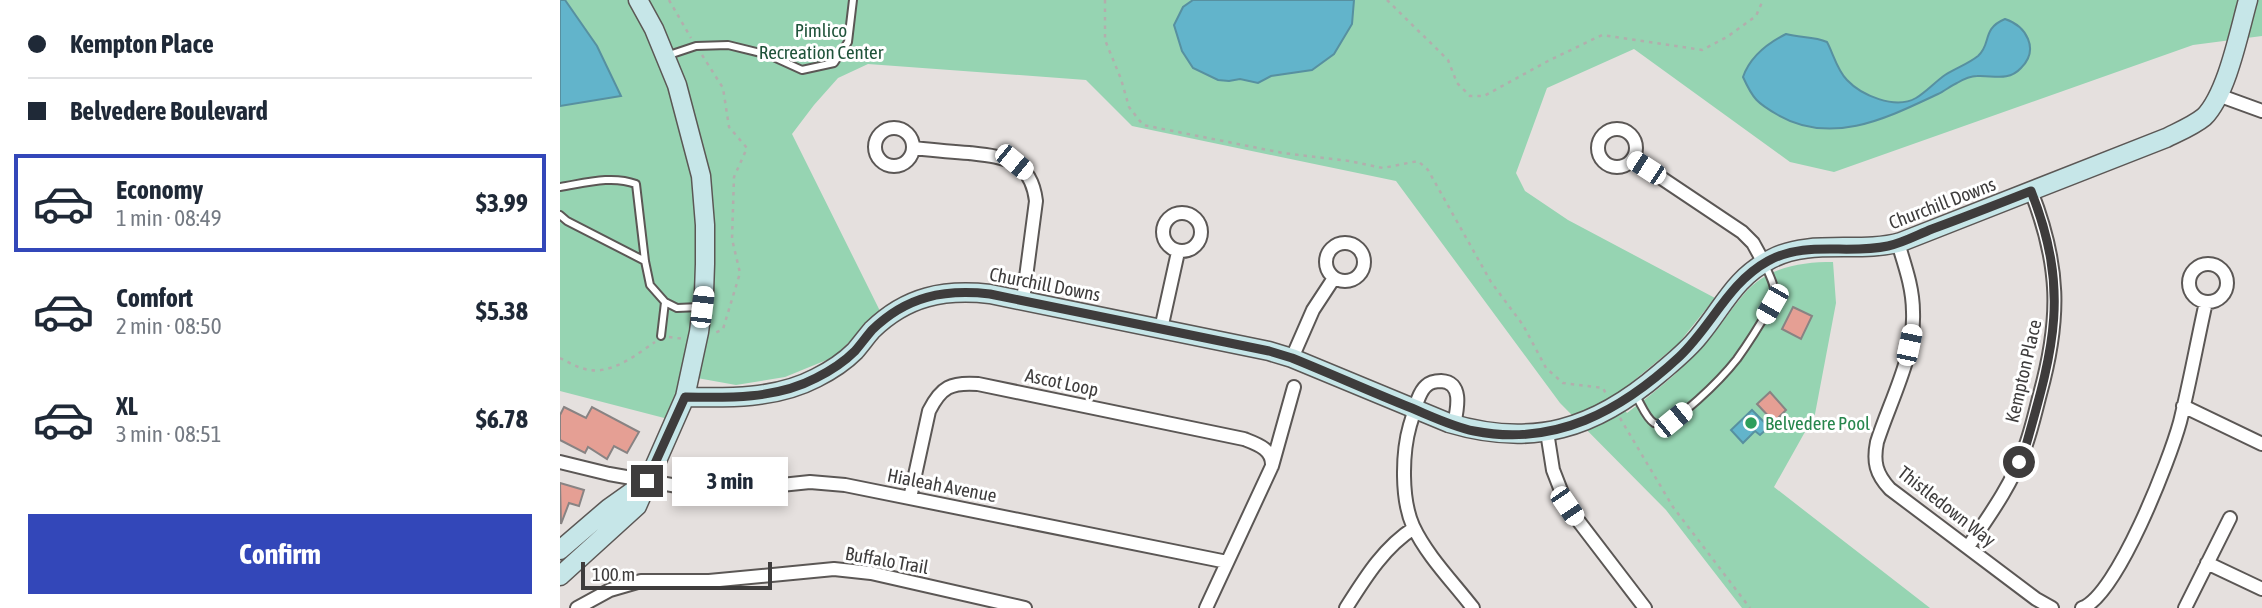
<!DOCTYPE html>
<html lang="en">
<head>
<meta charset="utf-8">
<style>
  body { margin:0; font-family:"Asap Condensed",sans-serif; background:#f6f6f7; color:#1f2937; height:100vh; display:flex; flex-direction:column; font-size:26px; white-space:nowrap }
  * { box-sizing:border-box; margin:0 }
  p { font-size:23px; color:#747a83 }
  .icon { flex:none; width:38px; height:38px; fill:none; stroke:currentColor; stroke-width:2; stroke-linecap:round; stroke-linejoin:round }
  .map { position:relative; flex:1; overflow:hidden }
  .details { display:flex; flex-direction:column; background:#fff; width:560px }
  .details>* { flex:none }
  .top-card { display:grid; align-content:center; height:154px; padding:0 28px; background:#fff }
  .scale { position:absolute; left:21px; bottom:18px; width:191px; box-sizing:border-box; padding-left:7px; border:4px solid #3e3c3c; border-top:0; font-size:19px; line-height:24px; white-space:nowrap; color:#3e3c3c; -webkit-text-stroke:5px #fff; paint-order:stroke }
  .end { position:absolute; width:32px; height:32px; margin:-16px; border:9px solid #3e3c3c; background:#fff; box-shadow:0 0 0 4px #fff }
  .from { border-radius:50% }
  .bubble { position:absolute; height:49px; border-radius:0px; background:#fff; box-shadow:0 4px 10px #0003; font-size:23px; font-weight:700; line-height:49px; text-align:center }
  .car { position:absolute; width:21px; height:42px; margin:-21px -10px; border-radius:9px; box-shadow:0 0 5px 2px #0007; background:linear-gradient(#fff 24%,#345 0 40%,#fff 0 76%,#345 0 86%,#fff 0) }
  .top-card b { display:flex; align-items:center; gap:24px; height:66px; font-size:26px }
  .top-card b+b { border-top:2px solid #e0e1e3 }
  .top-card i { width:18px; height:18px; background:#1f2937 }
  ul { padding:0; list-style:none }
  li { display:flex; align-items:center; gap:21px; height:98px; margin:0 14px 10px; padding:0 14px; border:4px solid transparent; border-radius:0px }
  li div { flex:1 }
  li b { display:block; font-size:26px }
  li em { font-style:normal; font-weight:700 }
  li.selected { border-color:#3347b9 }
  li>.icon { width:63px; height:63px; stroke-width:1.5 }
  .action { display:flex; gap:14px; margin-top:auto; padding:14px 28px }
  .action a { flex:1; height:80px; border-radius:0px; background:#3347b9; color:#fff; font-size:28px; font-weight:700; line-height:80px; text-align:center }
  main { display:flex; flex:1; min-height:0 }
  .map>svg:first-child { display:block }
</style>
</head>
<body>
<main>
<section class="details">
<div class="top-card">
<b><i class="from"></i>Kempton Place</b>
<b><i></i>Belvedere Boulevard</b>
</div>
<ul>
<li class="selected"><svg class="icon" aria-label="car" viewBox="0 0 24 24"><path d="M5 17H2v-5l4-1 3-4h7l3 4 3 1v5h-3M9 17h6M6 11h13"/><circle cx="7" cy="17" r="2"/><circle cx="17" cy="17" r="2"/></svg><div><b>Economy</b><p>1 min · 08:49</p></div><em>$3.99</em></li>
<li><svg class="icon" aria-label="car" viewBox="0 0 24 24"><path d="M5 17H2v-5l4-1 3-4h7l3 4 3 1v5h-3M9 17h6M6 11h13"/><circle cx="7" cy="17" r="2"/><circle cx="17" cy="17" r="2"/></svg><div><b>Comfort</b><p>2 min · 08:50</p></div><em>$5.38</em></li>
<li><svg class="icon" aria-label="car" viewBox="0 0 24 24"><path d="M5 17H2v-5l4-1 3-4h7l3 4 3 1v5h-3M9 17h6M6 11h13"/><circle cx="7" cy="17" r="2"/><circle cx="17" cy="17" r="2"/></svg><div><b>XL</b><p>3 min · 08:51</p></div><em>$6.78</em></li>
</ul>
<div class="action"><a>Confirm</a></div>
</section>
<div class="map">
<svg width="1702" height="608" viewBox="0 0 1702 608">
  <rect width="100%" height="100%" fill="#e5e0de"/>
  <path fill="#96d4b2" d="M0 0H1702V36L1633 45 1274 172 1230 162 1074 49 987 88 956 173 965 191 1008 220 1155 298 1118 344 1054 397 1067 413C1094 393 1122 370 1144 345 1159 329 1170 310 1184 294 1207 267 1240 262 1273 262L1276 303 1255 414 1214 487 1370 608H1182L1106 510 1000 403 836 181 572 126 526 80 308 64 278 78 254 105 232 134 320 311 274 357 225 377 176 385 126 376 112 420 0 391Z"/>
  <path fill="#62b4cb" stroke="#5790a0" stroke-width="2" d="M0 0H5L37 46 61 96 0 106Z
    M633 0H794L792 24 774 54 752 70 711 76 698 83 680 79 669 81 658 80 633 68 622 51 614 25 623 7Z
    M1445 19C1466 26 1480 49 1461 68 1448 82 1433 75 1417 76 1411 76 1402 80 1397 83 1390 86 1385 91 1378 94 1327 118 1272 146 1218 115 1197 103 1193 99 1183 77 1190 57 1208 43 1226 34 1240 38 1254 36 1267 42 1273 53 1277 70 1287 80 1301 95 1335 110 1356 98 1366 92 1375 82 1385 75 1396 68 1408 64 1418 56 1432 44 1421 29 1445 19Z
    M1192 410 1209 427 1200 435 1195 431 1183 443 1171 430Z"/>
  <path fill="#e59f94" stroke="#888383" stroke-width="2" d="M1233 307 1252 316 1241 339 1222 329Z
    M1210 392 1226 410 1214 422 1197 404Z
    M4 407 26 418 32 407 79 432 67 453 54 446 47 459 28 447 25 453 0 440V415Z
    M0 483 24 490 19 506 9 503 1 524Z"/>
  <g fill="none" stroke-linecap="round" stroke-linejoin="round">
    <defs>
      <path id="lane" d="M106 56 136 46 168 45 209 55 242 70 274 63 288 42 293 0
        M0 187C25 183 52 175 76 184L85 261 90 285 105 302 117 308 140 307
        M0 215 7 221 85 261
        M101 336 105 302
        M1076 396C1081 404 1086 418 1094 423 1112 432 1166 373 1177 359 1190 341 1201 323 1212 304 1218 289 1211 279 1205 265"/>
      <path id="street" d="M1658 95 1702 111
        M315 147a19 19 0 1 1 38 0a19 19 0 1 1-38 0Z
        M1038 148a19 19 0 1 1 38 0a19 19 0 1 1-38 0Z
        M354 148C372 150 390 152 409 153 444 157 471 159 476 201L463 300
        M1073 159 1182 232 1193 243 1204 263
        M603 232a19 19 0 1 1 38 0a19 19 0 1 1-38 0Z
        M766 262a19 19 0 1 1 38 0a19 19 0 1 1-38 0Z
        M1338 243C1345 266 1353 288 1353 312 1355 356 1330 401 1317 442 1313 462 1316 474 1330 489L1476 599 1492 608
        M1629 283a19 19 0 1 1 38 0a19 19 0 1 1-38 0Z
        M601 329 618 252
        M732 358 753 310 774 278
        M1623 406 1702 444
        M894 425C897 410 904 382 881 381 875 381 870 382 866 386 857 394 854 414 850 425 842 453 841 499 853 526 867 556 893 582 913 608
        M987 432 993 470 1007 506 1085 608
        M0 462 49 474 140 490H172L250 482 285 485 667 562
        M350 498 369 411C381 387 391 382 418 384L684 439C697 444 713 449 712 466
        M1408 547C1429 516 1451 486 1464 450 1471 432 1475 413 1480 394 1501 318 1500 265 1471 191
        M1647 563 1702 589
        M17 608 50 590 81 581H149L274 569 311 573 465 608
        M646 608 712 466 734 387
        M786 608C805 578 824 547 854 528
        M1522 608C1557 596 1610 459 1620 422 1630 382 1637 342 1646 302
        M1625 608 1670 518"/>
      <path id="secondary" d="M125 397C168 398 216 399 256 378 270 371 284 362 295 351 301 344 306 337 312 330 347 296 384 289 430 294L709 351 732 358 889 423C973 448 1035 429 1100 373 1114 361 1128 350 1139 336 1164 306 1174 278 1211 259 1251 238 1299 254 1341 242L1606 138C1618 132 1633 126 1644 117 1667 94 1679 32 1688 0
        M0 550 49 508 87 481
        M0 576 77 506 125 397 139 332 144 293 145 264V225L141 176 117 85 94 29 78 0"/>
    </defs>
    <use href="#lane" stroke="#5b5755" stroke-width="10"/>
    <use href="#street" stroke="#5b5755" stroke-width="16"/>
    <use href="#secondary" stroke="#5b5755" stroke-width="21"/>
    <path stroke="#b2aead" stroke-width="2.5" stroke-dasharray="3.5 5" stroke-linecap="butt" d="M109 0 131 38
      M545 0V40L561 79 569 107 583 125 723 153 789 161 823 168 858 161 868 170 931 282 963 325 986 368 1003 383 1043 388 1046 394
      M827 0 888 60 897 83 910 96H924L988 61 1042 35 1142 50 1167 37 1196 16 1203 0
      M142 55 163 88 169 127 187 148 174 177 172 239 180 273 163 329 153 334
      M109 337 124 339
      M0 358C8 362 16 367 25 369 50 376 76 355 95 342
      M1060 418 1113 507 1190 608"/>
    <use href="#lane" stroke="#fff" stroke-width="6"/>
    <use href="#street" stroke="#fff" stroke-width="12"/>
    <use href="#secondary" stroke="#c6e6e8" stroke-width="18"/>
  </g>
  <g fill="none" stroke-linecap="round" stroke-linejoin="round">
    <path stroke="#3e3c3c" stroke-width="9" d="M87 481 125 397C168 398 216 399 256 378 270 371 284 362 295 351 301 344 306 337 312 330 347 296 384 289 430 294L709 351 732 358C769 373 807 390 844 405 867 414 890 426 914 431 995 447 1061 411 1119 357 1152 326 1168 283 1208 261 1246 240 1287 255 1328 246 1343 243 1357 235 1372 229 1405 217 1438 204 1471 191 1511 292 1493 350 1465 449L1459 462"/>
  </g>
  <circle fill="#2e9e5b" stroke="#fff" stroke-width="2.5" cx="1191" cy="423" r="7"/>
  <g text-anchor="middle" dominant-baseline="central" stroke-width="6" stroke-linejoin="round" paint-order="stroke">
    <g font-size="19" fill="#1f533a" stroke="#fff">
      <text x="261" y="30">Pimlico<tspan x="261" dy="22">Recreation Center</tspan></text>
    </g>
    <g font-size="19" fill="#3e3c3c" stroke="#fff">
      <text transform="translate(1382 203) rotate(-21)">Churchill Downs</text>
      <text transform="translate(485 284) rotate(11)">Churchill Downs</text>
      <text transform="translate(1463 371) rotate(-77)">Kempton Place</text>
      <text transform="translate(502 382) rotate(12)">Ascot Loop</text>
      <text transform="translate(382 485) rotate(11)">Hialeah Avenue</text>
      <text transform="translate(1387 506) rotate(38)">Thistledown Way</text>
      <text transform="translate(327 560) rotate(10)">Buffalo Trail</text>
    </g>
    <g font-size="19" fill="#27864d" stroke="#fff" text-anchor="start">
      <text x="1205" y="423">Belvedere Pool</text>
    </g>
  </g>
</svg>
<div class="scale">100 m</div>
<i class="end from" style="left:1459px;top:462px"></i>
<i class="end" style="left:87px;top:481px"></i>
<div class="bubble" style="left:112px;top:457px;width:116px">3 min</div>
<i class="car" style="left:454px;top:162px;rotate:129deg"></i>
<i class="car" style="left:1086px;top:168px;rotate:303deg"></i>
<i class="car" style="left:1212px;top:304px;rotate:210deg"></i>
<i class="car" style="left:142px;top:307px;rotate:7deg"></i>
<i class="car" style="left:1349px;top:345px;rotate:12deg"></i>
<i class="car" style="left:1113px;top:420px;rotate:51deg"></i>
<i class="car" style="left:1007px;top:506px;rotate:146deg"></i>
</div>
</main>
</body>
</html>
